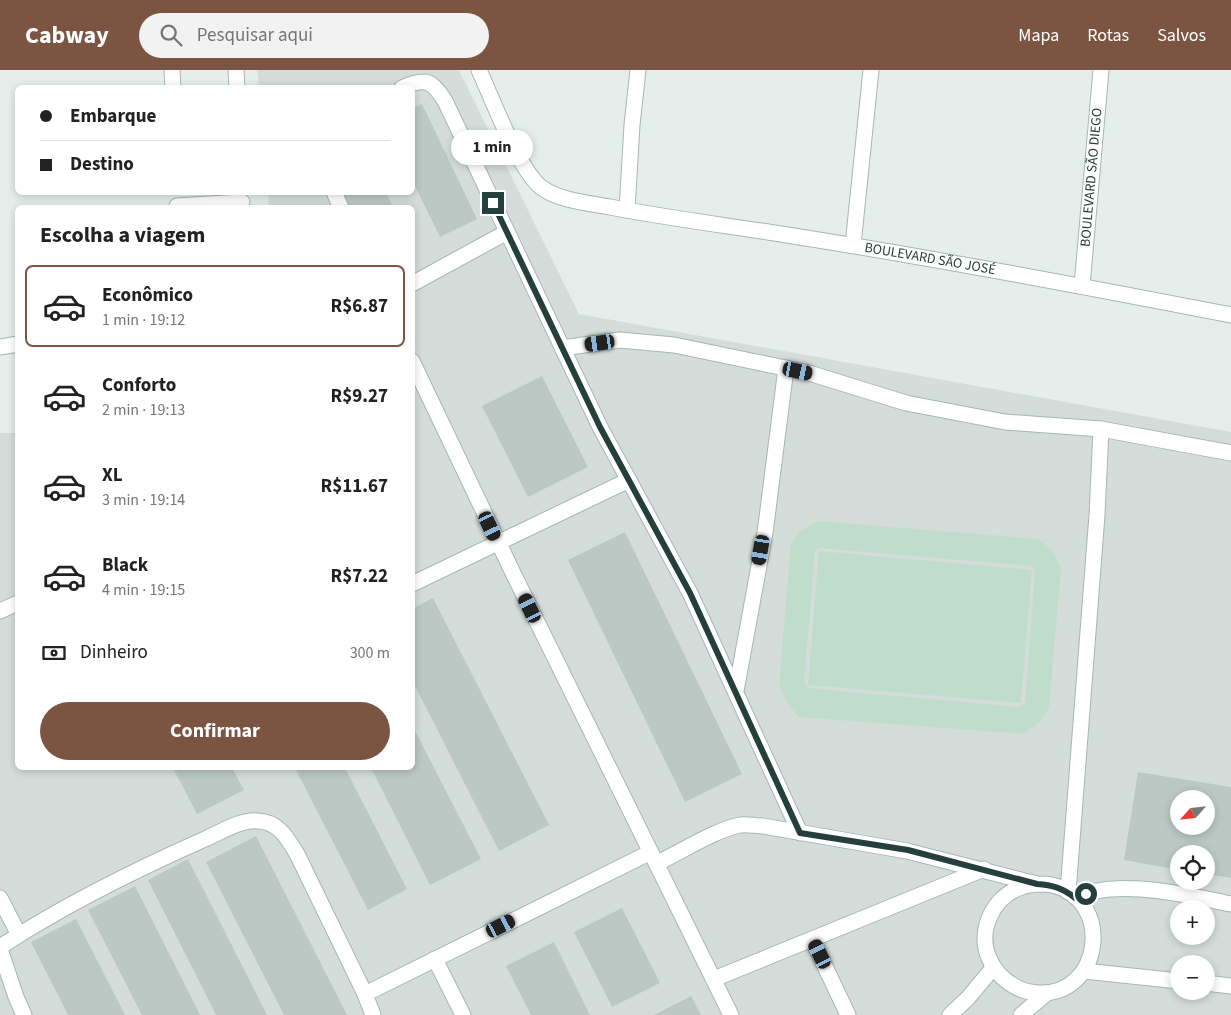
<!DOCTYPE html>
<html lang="pt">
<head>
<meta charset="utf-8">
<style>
  body { margin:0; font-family:"Source Sans 3",sans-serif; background:#f2f2f2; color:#222; height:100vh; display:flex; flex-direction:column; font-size:19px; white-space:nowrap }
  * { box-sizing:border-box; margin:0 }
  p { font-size:16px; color:#767676 }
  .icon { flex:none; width:28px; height:28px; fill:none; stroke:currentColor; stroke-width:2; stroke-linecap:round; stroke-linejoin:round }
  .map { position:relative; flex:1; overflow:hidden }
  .sheet { position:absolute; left:15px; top:135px; width:400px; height:565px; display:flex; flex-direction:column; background:#fff; border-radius:8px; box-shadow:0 2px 8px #0003 }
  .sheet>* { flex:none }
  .hud { position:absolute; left:15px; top:15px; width:400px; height:110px; border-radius:8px; box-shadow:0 2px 8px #0003; display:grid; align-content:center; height:110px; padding:0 25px; background:#fff }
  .needle { width:32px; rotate:243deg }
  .fabs { position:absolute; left:1170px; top:720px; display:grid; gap:10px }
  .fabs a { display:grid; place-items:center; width:45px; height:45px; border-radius:50%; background:#fff; box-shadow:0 2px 8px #0003; font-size:25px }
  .end { position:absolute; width:22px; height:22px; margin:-11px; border:6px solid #253f3a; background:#fff; box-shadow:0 0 0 2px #fff }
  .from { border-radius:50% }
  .bubble { position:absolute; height:35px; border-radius:18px; background:#fff; box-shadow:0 2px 8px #0003; font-size:16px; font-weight:700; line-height:35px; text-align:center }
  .car { position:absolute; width:15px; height:30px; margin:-15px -8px; border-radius:6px; box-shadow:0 0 4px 1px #0007; background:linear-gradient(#222 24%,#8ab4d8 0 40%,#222 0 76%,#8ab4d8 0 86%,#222 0) }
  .hud b { display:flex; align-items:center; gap:18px; height:48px; font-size:19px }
  .hud b+b { border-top:1px solid #e0e0e0 }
  .hud i { width:12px; height:12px; background:#222 }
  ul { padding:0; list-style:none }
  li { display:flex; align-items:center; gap:15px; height:82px; margin:0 10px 8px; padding:0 15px; border:2px solid transparent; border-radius:8px }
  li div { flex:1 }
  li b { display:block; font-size:19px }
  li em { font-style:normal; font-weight:700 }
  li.current { border-color:#7c5542 }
  li>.icon { width:45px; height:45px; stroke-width:1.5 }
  h2 { padding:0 25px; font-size:22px; line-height:60px }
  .pay { display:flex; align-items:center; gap:12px; height:55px; padding:0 25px; font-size:19px }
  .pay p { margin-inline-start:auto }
  .cta { display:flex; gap:10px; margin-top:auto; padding:10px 25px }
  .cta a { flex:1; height:58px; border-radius:30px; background:#7c5542; color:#fff; font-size:20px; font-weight:700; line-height:58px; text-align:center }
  header { display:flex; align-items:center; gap:30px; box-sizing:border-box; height:70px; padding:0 25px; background:#7c5542; color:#fff }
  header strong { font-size:24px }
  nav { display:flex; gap:28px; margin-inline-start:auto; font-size:18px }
  .search { width:350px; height:45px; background:#f2f2f2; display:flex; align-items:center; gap:12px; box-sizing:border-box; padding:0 18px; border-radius:28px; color:#767676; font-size:19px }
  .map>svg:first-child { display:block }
</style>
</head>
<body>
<header>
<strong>Cabway</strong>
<div class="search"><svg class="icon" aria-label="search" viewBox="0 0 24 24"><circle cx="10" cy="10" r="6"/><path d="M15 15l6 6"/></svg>Pesquisar aqui</div>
<nav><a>Mapa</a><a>Rotas</a><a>Salvos</a></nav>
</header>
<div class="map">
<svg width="1231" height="945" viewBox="0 0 1231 945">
  <rect width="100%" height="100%" fill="#e5eeeb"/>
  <path fill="#d4ddda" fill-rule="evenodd" d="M257 0H459L579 244 1231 362V945H0V363H17L18 698H412V138L269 137 268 123 412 122V18L259 17ZM1179 729H1206V756H1179ZM1179 784H1206V811H1179ZM1179 839H1206V866H1179ZM1179 894H1206V921H1179Z"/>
  <path fill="#c0ddcb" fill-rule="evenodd" d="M818 451 1038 469 1054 483 1061 499 1049 638 1039 653 1023 664 799 647 787 633 779 616 791 473 802 460ZM819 478 1031 496 1035 501 1025 633 1019 637 808 618 804 613 815 481Z
    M819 481 1032 500 1021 633 808 615Z"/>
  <path fill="#bbc8c4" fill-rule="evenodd" d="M422 34 477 149 440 167 412 110V38Z
    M340 122H386L393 138H347Z
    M542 306 588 397 528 427 482 336Z
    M625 462 742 704 685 732 568 490Z
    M433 528 549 755 499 781 412 610V539Z
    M412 655 481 789 430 815 371 698H412Z
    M173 698H232L244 720 197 744Z
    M295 698H345L407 819 368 840Z
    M1138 702 1231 717V808L1206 804V784H1179V800L1124 790ZM1179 729H1206V756H1179Z
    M256 766 347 945H284L206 792Z
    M188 789 267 945H216L148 810Z
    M135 816 200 945H142L88 840Z
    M622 838 660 913 612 937 574 862Z
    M76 849 125 945H68L31 872Z
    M554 872 590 945H531L506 896Z
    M691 926 701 945H654Z"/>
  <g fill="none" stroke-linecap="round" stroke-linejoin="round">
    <defs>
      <g id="minor">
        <path d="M172 0 173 18"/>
        <path d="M236 0 237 18"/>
        <path id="s1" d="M479 0C492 28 519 101 542 118 561 131 588 133 610 137 662 147 715 154 768 162 923 186 1077 215 1231 245"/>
        <path d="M402 18C425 7 432 10 445 31L600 357 690 523 800 763"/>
        <path d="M334 122 341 138"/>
        <path d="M177 136 242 132"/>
        <path d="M627 140 632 55 638 0"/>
        <path d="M853 175 871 0"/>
        <path d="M412 214 507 162"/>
        <path id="s2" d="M1082 216 1101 0"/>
        <path d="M0 277 18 274"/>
        <path d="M562 278 620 270 674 275 809 303 906 333 1005 352 1101 359 1231 383"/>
        <path d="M412 291 513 503 731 945"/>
        <path d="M412 514 629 410"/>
        <path d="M0 541 18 533"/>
        <path d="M736 621 765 463 786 298"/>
        <path d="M657 793C679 783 717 759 740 755 747 754 756 756 763 756L907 781 1037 814C1042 814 1047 814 1052 815 1114 829 1103 926 1038 923 1031 922 1026 922 1020 919 1005 912 995 903 989 888 977 861 993 826 1022 817 1026 815 1032 815 1037 814"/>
        <path d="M1068 822 1097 445 1101 359"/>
        <path d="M1075 827C1082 825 1090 822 1097 821 1136 813 1192 826 1231 834"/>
        <path d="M0 828 19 865"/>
        <path d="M812 869 848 945"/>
        <path d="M0 877C64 835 135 800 205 769 221 762 241 749 258 751 279 752 287 768 297 784L365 924 373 945"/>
        <path d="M0 879 16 927 24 945"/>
        <path d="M435 889 463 945"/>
        <path d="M1084 901 1179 911"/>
        <path d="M714 909 984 799"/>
        <path d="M1206 913 1231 916"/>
        <path d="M365 924 651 782"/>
        <path d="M950 945 968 928 993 898"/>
        <path d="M1021 945 1047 923"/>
      </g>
    </defs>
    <use href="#minor" stroke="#a8b6b2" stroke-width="17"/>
    <use href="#minor" stroke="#fff" stroke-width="15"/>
  </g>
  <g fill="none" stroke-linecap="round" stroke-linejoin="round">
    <path stroke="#253f3a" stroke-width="6" d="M493 133 600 357 690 523 800 763 908 780 1037 814C1052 815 1063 818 1075 828L1086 824"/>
  </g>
  <g text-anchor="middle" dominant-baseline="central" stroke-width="4.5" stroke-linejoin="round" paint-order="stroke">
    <g font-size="14" fill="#253f3a" stroke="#f6faf8">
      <text stroke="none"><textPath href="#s2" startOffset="109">BOULEVARD SÃO DIEGO</textPath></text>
      <text stroke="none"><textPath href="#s1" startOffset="530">BOULEVARD SÃO JOSÉ</textPath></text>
    </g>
  </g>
</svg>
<div class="fabs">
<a><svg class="needle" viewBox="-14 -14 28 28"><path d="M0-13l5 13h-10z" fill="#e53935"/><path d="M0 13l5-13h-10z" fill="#767676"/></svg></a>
<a><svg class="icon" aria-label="locate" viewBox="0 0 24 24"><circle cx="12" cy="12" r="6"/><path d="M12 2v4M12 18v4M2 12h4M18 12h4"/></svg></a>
<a>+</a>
<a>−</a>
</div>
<i class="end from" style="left:1086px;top:824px"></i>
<i class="end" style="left:493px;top:133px"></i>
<div class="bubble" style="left:451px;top:60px;width:82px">1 min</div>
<i class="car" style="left:600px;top:273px;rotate:262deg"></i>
<i class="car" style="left:798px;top:301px;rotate:102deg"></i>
<i class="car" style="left:490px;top:456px;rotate:155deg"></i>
<i class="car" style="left:761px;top:480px;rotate:190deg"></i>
<i class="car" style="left:530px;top:538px;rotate:334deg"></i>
<i class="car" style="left:501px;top:856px;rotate:63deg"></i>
<i class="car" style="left:820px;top:884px;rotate:334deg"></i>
<div class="hud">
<b><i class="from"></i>Embarque</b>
<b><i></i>Destino</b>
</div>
<section class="sheet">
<h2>Escolha a viagem</h2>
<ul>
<li class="current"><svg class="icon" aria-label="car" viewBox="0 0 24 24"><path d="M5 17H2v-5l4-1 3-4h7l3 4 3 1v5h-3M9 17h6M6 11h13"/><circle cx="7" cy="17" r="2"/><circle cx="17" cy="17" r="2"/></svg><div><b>Econômico</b><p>1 min · 19:12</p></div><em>R$6.87</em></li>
<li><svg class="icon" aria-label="car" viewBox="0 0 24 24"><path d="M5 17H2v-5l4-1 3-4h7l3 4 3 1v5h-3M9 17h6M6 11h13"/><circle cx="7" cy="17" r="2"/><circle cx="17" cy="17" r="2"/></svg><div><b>Conforto</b><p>2 min · 19:13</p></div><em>R$9.27</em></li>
<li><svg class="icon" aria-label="car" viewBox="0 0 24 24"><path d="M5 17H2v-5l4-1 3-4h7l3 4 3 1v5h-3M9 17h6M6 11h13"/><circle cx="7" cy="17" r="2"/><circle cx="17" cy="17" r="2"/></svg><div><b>XL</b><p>3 min · 19:14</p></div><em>R$11.67</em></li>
<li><svg class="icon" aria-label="car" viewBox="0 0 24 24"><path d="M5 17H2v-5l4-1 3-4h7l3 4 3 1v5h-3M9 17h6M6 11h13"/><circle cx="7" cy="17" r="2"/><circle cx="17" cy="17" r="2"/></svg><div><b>Black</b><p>4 min · 19:15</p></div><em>R$7.22</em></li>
</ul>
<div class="pay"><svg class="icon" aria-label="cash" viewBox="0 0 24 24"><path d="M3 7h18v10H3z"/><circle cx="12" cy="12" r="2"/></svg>Dinheiro<p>300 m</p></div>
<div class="cta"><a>Confirmar</a></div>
</section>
</div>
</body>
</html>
